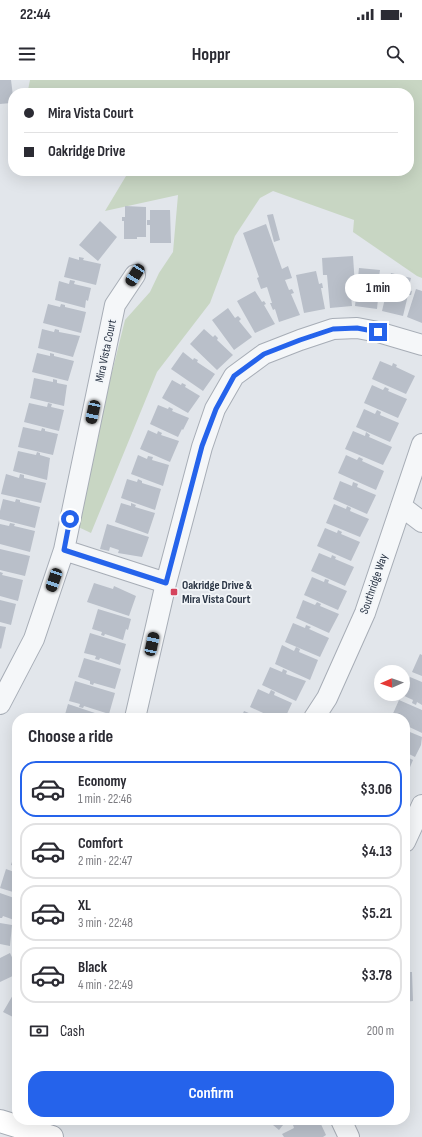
<!DOCTYPE html>
<html lang="en">
<head>
<meta charset="utf-8">
<style>
  body { margin:0; font-family:"Sofia Sans Condensed",sans-serif; background:#f2f2f3; color:#2b2b33; height:100vh; display:flex; flex-direction:column; font-size:15px; white-space:nowrap }
  * { box-sizing:border-box; margin:0 }
  p { font-size:13px; color:#7c7c81 }
  .icon { flex:none; width:22px; height:22px; fill:none; stroke:currentColor; stroke-width:2; stroke-linecap:round; stroke-linejoin:round }
  .map { position:relative; flex:1; overflow:hidden }
  .side { position:absolute; left:12px; top:633px; width:398px; height:412px; display:flex; flex-direction:column; background:#fff; border-radius:16px; box-shadow:0 4px 16px #0002 }
  .side>* { flex:none }
  .top-card { position:absolute; left:8px; top:8px; width:406px; height:88px; border-radius:16px; box-shadow:0 4px 16px #0002; display:grid; align-content:center; height:88px; padding:0 16px; background:#fff }
  .needle { width:26px; rotate:268deg }
  .controls { position:absolute; left:374px; top:585px; display:grid; gap:8px }
  .controls a { display:grid; place-items:center; width:36px; height:36px; border-radius:50%; background:#fff; box-shadow:0 4px 16px #0002; font-size:20px }
  .end { position:absolute; width:18px; height:18px; margin:-9px; border:5px solid #2563eb; background:#fff; box-shadow:0 0 0 2px #fff }
  .from { border-radius:50% }
  .bubble { position:absolute; height:28px; border-radius:14px; background:#fff; box-shadow:0 4px 16px #0002; font-size:13px; font-weight:700; line-height:28px; text-align:center }
  .car { position:absolute; width:12px; height:24px; margin:-12px -6px; border-radius:5px; box-shadow:0 0 3px 1px #0007; background:linear-gradient(#222 24%,#8ab4d8 0 40%,#222 0 76%,#8ab4d8 0 86%,#222 0) }
  .top-card b { display:flex; align-items:center; gap:14px; height:38px; font-size:15px }
  .top-card b+b { border-top:1px solid #e1e1e2 }
  .top-card i { width:10px; height:10px; background:#2b2b33 }
  ul { padding:0; list-style:none }
  li { display:flex; align-items:center; gap:12px; height:56px; margin:0 8px 6px; padding:0 8px; border:2px solid #e1e1e2; border-radius:16px }
  li div { flex:1 }
  li b { display:block; font-size:15px }
  li em { font-style:normal; font-weight:700 }
  li.active { border-color:#2563eb }
  li>.icon { width:36px; height:36px; stroke-width:1.5 }
  h2 { padding:0 16px; font-size:18px; line-height:48px }
  .pay { display:flex; align-items:center; gap:10px; height:44px; padding:0 16px; font-size:15px }
  .pay p { margin-inline-start:auto }
  .primary-button { display:flex; gap:8px; margin-top:auto; padding:8px 16px }
  .primary-button a { flex:1; height:46px; border-radius:16px; background:#2563eb; color:#fff; font-size:16px; font-weight:700; line-height:46px; text-align:center }
  .status { display:flex; justify-content:space-between; align-items:center; height:28px; padding:0 20px; background:#fff; direction:ltr }
  .status svg { height:11px; fill:currentColor }
  header { display:flex; justify-content:space-between; align-items:center; height:52px; padding:0 16px; background:#fff; font-size:18px; font-weight:700 }
  .map>svg:first-child { display:block }
</style>
</head>
<body>
<div class="status"><b>22:44</b><svg viewBox="0 0 49 12"><path d="M0 12V9h3v3zM5 12V6h3v6zM10 12V3h3v9zM15 12V0h3v12zM26 1h20v11H26zM47 4h2v5h-2z"/></svg></div>
<header><svg class="icon" aria-label="menu" viewBox="0 0 24 24"><path d="M4 6h16M4 12h16M4 18h16"/></svg>Hoppr<svg class="icon" aria-label="search" viewBox="0 0 24 24"><circle cx="10" cy="10" r="6"/><path d="M15 15l6 6"/></svg></header>
<div class="map">
<svg width="422" height="1057" viewBox="0 0 422 1057">
  <rect width="100%" height="100%" fill="#e2e6eb"/>
  <path fill="#c8d6c3" d="M30 0H422V198L417 196 353 152 354 140 273 111 260 118 235 156 210 223 157 292 91 453 74 445 125 240 150 212 159 193 173 172 178 115 105 131 129 91H409V13H36L28 10Z"/>
  <path fill="#b9bfc9" d="M0 0H11L13 16 10 17 11 23 0 24Z
    M125 126 146 127V157H137V159H124V141H122V137H125Z
    M150 130H170L171 163H150V145H147V140H150Z
    M273 134 280 160 274 162 267 135Z
    M100 141 117 157 98 181 79 165Z
    M266 144 282 189 288 186 292 198 285 200 289 210 292 209 294 213 291 214 300 235 279 242 275 229 273 230 270 223H272L267 207 261 209 257 198 259 197 243 153Z
    M353 176 355 206H350L352 226 330 228 327 195H323L322 178Z
    M69 177 79 180V177L84 178 83 180 101 184 96 205 64 197Z
    M359 188 380 190 378 203 381 204V207L379 209 377 229 355 226Z
    M316 191 319 204 322 203 323 208H321L325 229 304 233 296 195Z
    M391 193 411 198 408 210 412 211 411 215H408L403 236 382 231Z
    M70 200 75 201 74 204 91 208 88 221 86 220 85 228 55 220 59 201 69 204Z
    M416 209 422 211V243L407 237Z
    M255 211 262 222 264 221 266 224 264 225 275 244 255 253 237 221Z
    M48 224 60 227 61 224 65 225V227L86 232 81 253 43 243Z
    M228 228 235 238 238 236 241 239 239 241 252 257 234 270 212 240Z
    M42 249 54 252 55 249 59 250V252L80 256 73 277 38 268Z
    M204 249 213 257 215 255 218 258 217 260 233 275 217 290 190 264Z
    M183 272 193 280 194 278 198 280 197 282 215 294 203 311 171 289Z
    M37 273 50 276V273L54 274V276L74 281 68 301 32 292Z
    M380 281 392 286 393 283 397 285 396 287 415 296 406 314 372 299Z
    M34 298 53 302V299L57 300V303L67 305 64 326 30 318Z
    M172 300 181 305 182 303 186 305 185 307 200 316 188 333 162 318Z
    M372 305 383 310 385 307 389 309 388 311 407 319 398 338 364 323Z
    M29 323 47 327 48 323 52 324 51 327 64 330 59 351 24 342Z
    M158 325 168 329 169 327 173 329 172 331 189 338 183 350 182 349 178 357 150 344Z
    M364 329 375 334 377 330 381 332 380 335 399 343 390 362 356 347Z
    M23 347 41 351 42 348 45 349V351L58 354 53 375 18 367Z
    M148 350 157 354 158 351 162 353 161 355 179 361 170 382 140 369Z
    M353 351 365 356 366 352 370 355 369 357 392 367 383 385 345 369Z
    M18 371 36 375 37 372 40 373V375L50 378 47 400 13 391Z
    M138 375 147 379 148 376 153 377 152 380 169 385 163 406 131 394Z
    M346 375 357 380 359 377 363 379 362 381 384 391 376 410 338 393Z
    M6 394 19 398 20 394 24 395V398L46 403 41 423 1 414Z
    M127 399 137 402 138 399 142 401V403L161 409 155 430 121 418Z
    M340 401 352 406 353 402 358 404 357 407 376 415 367 434 333 419Z
    M3 419 15 422 16 419 20 420V422L40 427 35 448 0 439V431Z
    M121 423 131 426V423L136 425 135 427 155 433 148 454 115 442Z
    M334 424 346 429 347 426 351 428 350 431 369 439 360 457 326 443Z
    M10 443 15 444 14 446 35 451 30 472 0 464V444L9 446Z
    M107 444 149 457 142 477 118 473 119 470 110 467 109 471 100 469Z
    M325 448 337 453 338 450 342 452 341 454 360 462 351 481 317 466Z
    M0 469 30 476 25 496 0 490Z
    M319 473 331 478 332 475 336 477 335 479 354 487 345 506 311 491Z
    M0 492 3 493 2 495 23 500 18 521 0 516Z
    M312 497 324 502 325 499 329 500 328 503 347 511 338 530 304 515Z
    M94 503 113 509 114 506 136 516 129 536 87 522Z
    M0 520 16 524 11 545 0 542Z
    M303 520 315 525 317 522 321 524 320 526 339 534 329 553 296 538Z
    M98 529 131 539 128 550 126 549 123 560 105 554 104 556 101 555 102 552 92 549Z
    M293 543 305 548 306 545 311 547 309 549 329 558 320 577 285 562Z
    M0 546 6 547 1 569 0 568Z
    M90 553 126 564 120 585 100 578 99 580 95 579 96 576 84 573Z
    M282 565 294 571 296 567 300 569 299 572 318 580 310 600 275 584Z
    M420 574 422 575V596L412 592Z
    M84 578 121 589 115 609 94 603 93 605 90 604V601L78 597Z
    M270 587 282 592 283 589 287 591 286 594 306 601 296 621 262 605Z
    M410 597 422 602V625L417 622 416 625 412 623 413 620 400 614H403Z
    M75 601 115 613 109 634 84 626 83 628 79 627 80 624 69 621Z
    M258 609 269 614 271 610 275 612 274 615 292 623 285 638H274L250 627Z
    M399 620 422 630V653L405 645V638H391Z
    M68 624 107 637V638H64Z
    M244 631 256 636 258 633 262 635 260 638H241Z
    M405 650 422 657 421 665 415 677 405 672Z
    M405 676 413 680 405 699Z
    M17 766V787L11 785Z
    M6 789 17 793V814L15 816 12 815 13 812 0 808Z
    M0 813 17 819V841L3 836 2 838H0Z
    M0 843 12 845 10 866 0 864Z
    M10 873 17 888V894L0 902V878Z
    M405 892H412L413 921 405 922Z
    M17 908V939L3 932Z
    M267 1040H292L290 1042 287 1040 279 1050Z
    M308 1040H319L326 1055 323 1057H284L282 1054 294 1048 293 1045 297 1043 298 1045Z"/>
  <g fill="none" stroke-linecap="round" stroke-linejoin="round">
    <defs>
      <path id="street" d="M401 426 422 442
        M64 470 166 503
        M0 624 34 559 64 470 115 225 135 195
        M135 638 166 503 202 367 215 329 234 296 264 274 300 260 333 249 357 248 378 252 422 265
        M314 638 327 618 365 533 422 364
        M405 762 422 725
        M341 1040 349 1057"/>
      <path id="secondary" d="M0 1041 52 1057"/>
    </defs>
    <use href="#street" stroke="#a7adb6" stroke-width="22"/>
    <use href="#secondary" stroke="#a7adb6" stroke-width="24"/>
    <use href="#street" stroke="#f5f7f9" stroke-width="20"/>
    <use href="#secondary" stroke="#fff" stroke-width="22"/>
  </g>
  <g fill="none" stroke-linecap="round" stroke-linejoin="round">
    <path stroke="#2563eb" stroke-width="5" d="M70 439 64 470 166 503 202 366 216 329 234 296 264 274 300 260 333 249 357 248 378 252"/>
  </g>
  <rect fill="#d5435c" stroke="#f2f5f8" stroke-width="1.5" x="170" y="508" width="8" height="8" rx="2"/>
  <g text-anchor="middle" dominant-baseline="central" stroke-width="3.5" stroke-linejoin="round" paint-order="stroke">
    <g font-size="12" fill="#293444" stroke="#f2f5f8">
      <text transform="translate(106 271) rotate(-78)">Mira Vista Court</text>
      <text transform="translate(374 504) rotate(-71)">Southridge Way</text>
    </g>
    <g font-size="12" font-weight="bold" fill="#293444" stroke="#f2f5f8" text-anchor="start">
      <text x="182" y="505">Oakridge Drive &amp;<tspan x="182" dy="14">Mira Vista Court</tspan></text>
    </g>
  </g>
</svg>
<div class="controls">
<a><svg class="needle" viewBox="-14 -14 28 28"><path d="M0-13l5 13h-10z" fill="#e53935"/><path d="M0 13l5-13h-10z" fill="#7c7c81"/></svg></a>
</div>
<i class="end from" style="left:70px;top:439px"></i>
<i class="end" style="left:378px;top:252px"></i>
<div class="bubble" style="left:345px;top:194px;width:66px">1 min</div>
<i class="car" style="left:135px;top:195px;rotate:213deg"></i>
<i class="car" style="left:93px;top:332px;rotate:192deg"></i>
<i class="car" style="left:54px;top:500px;rotate:199deg"></i>
<i class="car" style="left:152px;top:564px;rotate:12deg"></i>
<div class="top-card">
<b><i class="from"></i>Mira Vista Court</b>
<b><i></i>Oakridge Drive</b>
</div>
<section class="side">
<h2>Choose a ride</h2>
<ul>
<li class="active"><svg class="icon" aria-label="car" viewBox="0 0 24 24"><path d="M5 17H2v-5l4-1 3-4h7l3 4 3 1v5h-3M9 17h6M6 11h13"/><circle cx="7" cy="17" r="2"/><circle cx="17" cy="17" r="2"/></svg><div><b>Economy</b><p>1 min · 22:46</p></div><em>$3.06</em></li>
<li><svg class="icon" aria-label="car" viewBox="0 0 24 24"><path d="M5 17H2v-5l4-1 3-4h7l3 4 3 1v5h-3M9 17h6M6 11h13"/><circle cx="7" cy="17" r="2"/><circle cx="17" cy="17" r="2"/></svg><div><b>Comfort</b><p>2 min · 22:47</p></div><em>$4.13</em></li>
<li><svg class="icon" aria-label="car" viewBox="0 0 24 24"><path d="M5 17H2v-5l4-1 3-4h7l3 4 3 1v5h-3M9 17h6M6 11h13"/><circle cx="7" cy="17" r="2"/><circle cx="17" cy="17" r="2"/></svg><div><b>XL</b><p>3 min · 22:48</p></div><em>$5.21</em></li>
<li><svg class="icon" aria-label="car" viewBox="0 0 24 24"><path d="M5 17H2v-5l4-1 3-4h7l3 4 3 1v5h-3M9 17h6M6 11h13"/><circle cx="7" cy="17" r="2"/><circle cx="17" cy="17" r="2"/></svg><div><b>Black</b><p>4 min · 22:49</p></div><em>$3.78</em></li>
</ul>
<div class="pay"><svg class="icon" aria-label="cash" viewBox="0 0 24 24"><path d="M3 7h18v10H3z"/><circle cx="12" cy="12" r="2"/></svg>Cash<p>200 m</p></div>
<div class="primary-button"><a>Confirm</a></div>
</section>
</div>
</body>
</html>
